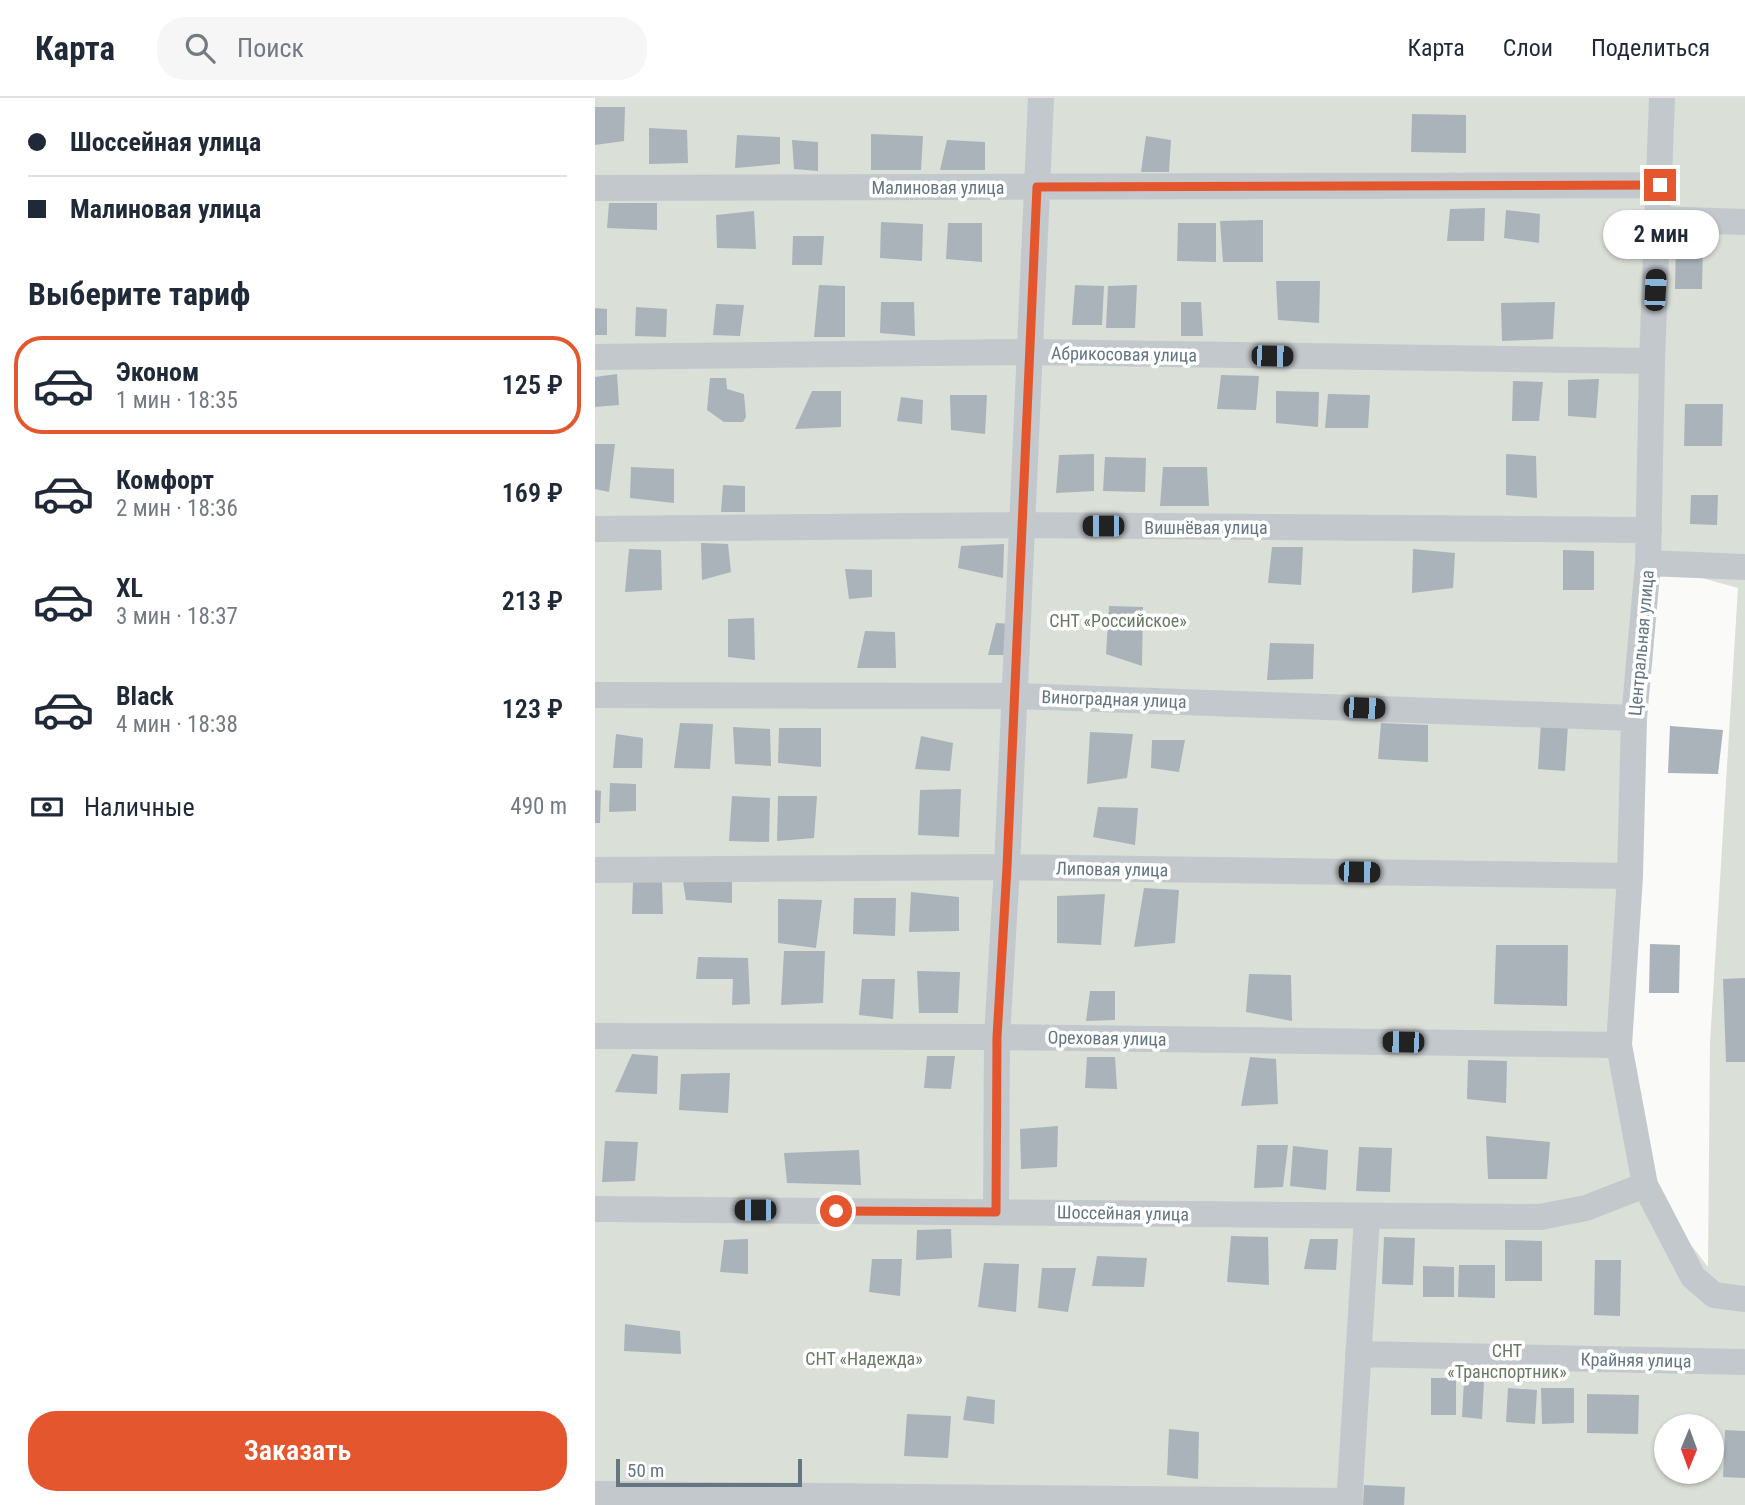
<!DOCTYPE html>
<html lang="ru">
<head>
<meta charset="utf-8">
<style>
  body { margin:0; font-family:"Roboto Condensed",sans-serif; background:#f6f6f7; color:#1f2937; height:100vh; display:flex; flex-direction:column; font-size:26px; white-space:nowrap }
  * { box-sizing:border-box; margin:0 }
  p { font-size:23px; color:#747a83 }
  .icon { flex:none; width:38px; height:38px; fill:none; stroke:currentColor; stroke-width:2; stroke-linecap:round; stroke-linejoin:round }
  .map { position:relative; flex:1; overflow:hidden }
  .details { display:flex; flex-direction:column; background:#fff; width:595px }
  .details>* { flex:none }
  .top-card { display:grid; align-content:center; height:154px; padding:0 28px; background:#fff }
  .needle { width:46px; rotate:181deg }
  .buttons { position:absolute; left:1059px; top:1316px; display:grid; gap:14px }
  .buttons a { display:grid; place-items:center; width:70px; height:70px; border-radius:50%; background:#fff; box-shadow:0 2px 5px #0004; font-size:35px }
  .scale { position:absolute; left:21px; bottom:18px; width:186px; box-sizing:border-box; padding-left:7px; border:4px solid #657683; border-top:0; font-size:19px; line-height:24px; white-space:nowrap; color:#657683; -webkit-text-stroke:5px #fff; paint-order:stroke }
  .end { position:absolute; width:32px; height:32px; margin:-16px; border:9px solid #e4572e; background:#fff; box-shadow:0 0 0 4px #fff }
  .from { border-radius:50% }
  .bubble { position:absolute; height:49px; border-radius:24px; background:#fff; box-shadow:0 2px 5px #0004; font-size:23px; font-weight:600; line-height:49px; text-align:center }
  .car { position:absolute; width:21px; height:42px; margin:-21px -10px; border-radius:9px; box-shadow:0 0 5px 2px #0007; background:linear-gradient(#222 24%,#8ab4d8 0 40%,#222 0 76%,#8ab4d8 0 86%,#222 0) }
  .top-card b { display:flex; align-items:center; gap:24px; height:66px; font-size:26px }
  .top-card b+b { border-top:2px solid #e0e1e3 }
  .top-card i { width:18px; height:18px; background:#1f2937 }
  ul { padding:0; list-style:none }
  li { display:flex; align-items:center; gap:21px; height:98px; margin:0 14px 10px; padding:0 14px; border:4px solid transparent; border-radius:28px }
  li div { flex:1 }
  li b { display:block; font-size:26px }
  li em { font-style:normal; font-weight:600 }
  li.selected { border-color:#e4572e }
  li>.icon { width:63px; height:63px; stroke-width:1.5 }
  h2 { padding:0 28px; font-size:32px; line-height:84px }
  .pay { display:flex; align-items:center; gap:18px; height:77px; padding:0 28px; font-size:26px }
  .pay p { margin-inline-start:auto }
  .cta { display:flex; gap:14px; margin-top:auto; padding:14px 28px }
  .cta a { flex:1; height:80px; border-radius:28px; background:#e4572e; color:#fff; font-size:28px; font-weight:600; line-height:80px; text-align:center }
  header { display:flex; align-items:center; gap:42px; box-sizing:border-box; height:98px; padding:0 35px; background:#fff; border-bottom:2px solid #e0e1e3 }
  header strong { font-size:33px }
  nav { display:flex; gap:38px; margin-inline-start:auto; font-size:24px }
  .search { width:490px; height:63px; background:#f6f6f7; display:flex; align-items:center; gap:18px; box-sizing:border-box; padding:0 24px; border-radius:28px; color:#747a83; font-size:26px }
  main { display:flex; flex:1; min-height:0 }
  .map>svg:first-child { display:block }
</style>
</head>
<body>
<header>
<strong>Карта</strong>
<div class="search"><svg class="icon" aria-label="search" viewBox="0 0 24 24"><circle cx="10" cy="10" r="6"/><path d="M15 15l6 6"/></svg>Поиск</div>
<nav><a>Карта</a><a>Слои</a><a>Поделиться</a></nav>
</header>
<main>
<section class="details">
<div class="top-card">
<b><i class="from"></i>Шоссейная улица</b>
<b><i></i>Малиновая улица</b>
</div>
<h2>Выберите тариф</h2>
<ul>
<li class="selected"><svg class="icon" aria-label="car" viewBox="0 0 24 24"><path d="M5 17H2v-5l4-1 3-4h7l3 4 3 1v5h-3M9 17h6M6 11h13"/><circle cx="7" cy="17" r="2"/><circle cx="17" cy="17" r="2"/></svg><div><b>Эконом</b><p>1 мин · 18:35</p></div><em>125 ₽</em></li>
<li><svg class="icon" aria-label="car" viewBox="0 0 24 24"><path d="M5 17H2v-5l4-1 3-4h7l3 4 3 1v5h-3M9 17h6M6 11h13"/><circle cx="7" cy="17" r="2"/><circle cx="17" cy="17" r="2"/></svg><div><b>Комфорт</b><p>2 мин · 18:36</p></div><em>169 ₽</em></li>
<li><svg class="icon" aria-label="car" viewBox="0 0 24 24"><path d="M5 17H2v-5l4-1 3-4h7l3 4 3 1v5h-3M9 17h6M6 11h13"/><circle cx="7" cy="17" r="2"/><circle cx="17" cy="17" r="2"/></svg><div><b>XL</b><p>3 мин · 18:37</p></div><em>213 ₽</em></li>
<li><svg class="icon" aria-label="car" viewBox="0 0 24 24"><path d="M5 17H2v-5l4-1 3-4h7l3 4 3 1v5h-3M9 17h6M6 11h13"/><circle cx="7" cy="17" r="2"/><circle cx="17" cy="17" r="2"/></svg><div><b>Black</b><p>4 мин · 18:38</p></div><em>123 ₽</em></li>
</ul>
<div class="pay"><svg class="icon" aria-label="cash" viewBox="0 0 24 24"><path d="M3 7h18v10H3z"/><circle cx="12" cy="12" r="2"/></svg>Наличные<p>490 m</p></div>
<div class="cta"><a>Заказать</a></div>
</section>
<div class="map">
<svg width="1150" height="1407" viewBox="0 0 1150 1407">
  <rect width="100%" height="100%" fill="#fafaf8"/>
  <path fill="#dadfd7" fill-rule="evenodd" d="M0 0H1150V1407H0ZM1053 465 1143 490 1115 945 1113 1169 1050 1087 1024 947ZM1071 1328H1116V1374H1071Z"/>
  <path fill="#aab3b9" d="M0 9H30L29 43 0 47Z
    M817 16 871 17V55L816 54Z
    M54 30 92 32 93 65 54 66Z
    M276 36 328 38 326 72H276Z
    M142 37 185 39V66L140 70Z
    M551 38 576 42 574 74H546Z
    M197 42 223 44V73L199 71Z
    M352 42 390 44V72H345Z
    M14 105H62V132L12 130Z
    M890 110 889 143H852L855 111Z
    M911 112 945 116 944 145 909 140Z
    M159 113 161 151 122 150 121 117Z
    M668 122V164H628L625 123Z
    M286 124 328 126 327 163 285 160Z
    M353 125H387V164L351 161Z
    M583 125H621V164L582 163Z
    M198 138H229L227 167H197Z
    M1081 145H1108L1107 191H1080Z
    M681 183H725L724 225 683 222Z
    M224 187 250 188V239H219Z
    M480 187 509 188 507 227H477Z
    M542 187 540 230H511L513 188Z
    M286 204H319L320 238 285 235Z
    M586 204H606L608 238H586Z
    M960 204 958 241 907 243 906 205Z
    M121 206 149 207 145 238 118 237Z
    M41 209 72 211 71 239 40 238Z
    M0 210 12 211V237H0Z
    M22 276 24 307 0 309V279Z
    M626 277 664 278 661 312 622 311Z
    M115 280H131L132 291 149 296 151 319 148 324H129L112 312Z
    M1004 281 1001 320 973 318V282Z
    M918 283 948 284 944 323H917Z
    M217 293H246V329L200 331Z
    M681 293 724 294 723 329 681 325Z
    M733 296 775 297 773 330H730Z
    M355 297H392L390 336 356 332Z
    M306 299 328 302 327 326 302 323Z
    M1090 306H1128L1127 348H1089Z
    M0 346H20L14 394 0 391Z
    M499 356V393L461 395 464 357Z
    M911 356 941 358 942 400 911 397Z
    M510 359 551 360 550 394 508 393Z
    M36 369 79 371V405L35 400Z
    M568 369H612L614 408H565Z
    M128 387 150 388V414H126Z
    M1096 397H1123L1122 427 1095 426Z
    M106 445 133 446 136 474 107 482Z
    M409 446 408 480 363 470 366 448Z
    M677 449H708L706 487 673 485Z
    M34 451 66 452 67 492 30 494Z
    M818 451 860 455 858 490 817 495Z
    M968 452 999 453V492H968Z
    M250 471 277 472V499L254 501Z
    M514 508 548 509 547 568 511 556Z
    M159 520 160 562 133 559V521Z
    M401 525 416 526 414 557H393Z
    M270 533 300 534 301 570H262Z
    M675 545 719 546 718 581 672 582Z
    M946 624 973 627 970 673 943 671Z
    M85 625 118 626 115 671 79 670Z
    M786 625 833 627V664L783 661Z
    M1075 628 1128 632 1123 676 1073 675Z
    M138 629 175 631 176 668 140 666Z
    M184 630H226V669L183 665Z
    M495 634 538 636 532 680 492 686Z
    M21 636 48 640 47 670H18Z
    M326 638 358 645 355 673 320 671Z
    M557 642H590L584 674 556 670Z
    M15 685 41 686V713L14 714Z
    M366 691 364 739 323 737 325 692Z
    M0 692 6 693 5 725H0Z
    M137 698 175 700 174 744 134 743Z
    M183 698H222L219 740 182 743Z
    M503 709 543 710 540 747 498 739Z
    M137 776V805L91 802 87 777Z
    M38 783 67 784 68 816H37Z
    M549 790 584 792 580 845 539 849Z
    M316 794 364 799V833L314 834Z
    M510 796 506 847 462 845V798Z
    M259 800H301L300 838 258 836Z
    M183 801 227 802 221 850 183 845Z
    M1055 846 1085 847 1084 895H1054Z
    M901 847H973L972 908 899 906Z
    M189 853H230L228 905 186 907Z
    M103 859 153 860 155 906 137 907 138 881H101Z
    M322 873 365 874 363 915H324Z
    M654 876 696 877 697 923 651 914Z
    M1150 880V964H1131L1128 881Z
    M267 881H300L298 921 264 917Z
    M495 893H520V922L491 923Z
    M37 956 63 958 62 996 20 994Z
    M332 958H360L356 991 329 990Z
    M492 959H520L522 991 490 990Z
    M655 959 681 961 683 1006 646 1008Z
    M873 962 912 963 911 1005 872 1001Z
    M135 975 133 1015 84 1012 86 976Z
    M463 1028 462 1069 426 1071 425 1031Z
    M891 1038 955 1044 952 1081H893Z
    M10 1043 43 1044 40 1083 7 1084Z
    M662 1047H693L688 1089 659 1090Z
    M698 1048 733 1052 731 1092 695 1088Z
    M764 1049 797 1050 795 1094 761 1093Z
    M264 1052 266 1087 192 1085 189 1055Z
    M356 1131 357 1160 321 1162 322 1132Z
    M636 1138 673 1139 674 1187 632 1184Z
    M789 1139 820 1140 818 1187 787 1186Z
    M153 1141V1176L125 1174 129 1142Z
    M715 1141H743L741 1172 709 1171Z
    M910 1142 947 1143V1183H910Z
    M502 1158 552 1160 549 1189 497 1188Z
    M277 1161H307L305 1198 274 1194Z
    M1000 1162H1026L1025 1218 999 1217Z
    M389 1165 424 1166 421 1214 383 1209Z
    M864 1167H900V1200L863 1199Z
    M828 1168 859 1169V1199H828Z
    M447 1170H481L473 1214 443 1210Z
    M30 1226 85 1233 86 1256 29 1253Z
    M836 1280H861V1317H836Z
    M869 1283 889 1284 887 1321 867 1319Z
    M913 1290 942 1292 940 1326 911 1324Z
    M946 1290H979V1325L947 1326Z
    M992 1296 1044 1297 1043 1336 992 1335Z
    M372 1298 400 1302 399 1326 368 1322Z
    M312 1316 356 1318 353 1360 309 1358Z
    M574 1331 604 1334 603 1381 572 1377Z
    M1130 1332 1150 1333V1380L1128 1379Z
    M769 1387 810 1389 809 1407H768Z"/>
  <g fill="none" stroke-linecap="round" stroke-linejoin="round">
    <path stroke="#c3c8cc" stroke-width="26" d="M1067 0 1057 263 1053 465 1039 620 1035 778 1024 947 1050 1087 1098 1179 1119 1197 1150 1201
      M0 90 1065 87
      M1062 121 1150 124
      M0 259 433 254 1057 263
      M0 431 426 427 1054 432
      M1053 465 1150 469
      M0 597 418 598 1039 620
      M0 772 412 769 1035 778
      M0 938 402 939 1024 947
      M0 1111 945 1119 991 1110 1050 1087
      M401 1114 402 939 412 769 446 0
      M763 1256 1150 1264
      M0 1396 755 1403
      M754 1407 772 1119"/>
  </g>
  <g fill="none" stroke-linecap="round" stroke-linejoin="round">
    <path stroke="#e4572e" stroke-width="9" d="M241 1113 401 1114 402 939 412 769 442 89 1065 87"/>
  </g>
  <g text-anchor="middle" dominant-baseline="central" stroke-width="7" stroke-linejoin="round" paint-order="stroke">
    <g font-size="18" fill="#657683" stroke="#fff">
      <text x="343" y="89">Малиновая улица</text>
      <text transform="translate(529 256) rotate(1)">Абрикосовая улица</text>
      <text x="611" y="429">Вишнёвая улица</text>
      <text transform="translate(1046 545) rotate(-85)">Центральная улица</text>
      <text transform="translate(519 601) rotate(2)">Виноградная улица</text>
      <text transform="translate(517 771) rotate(1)">Липовая улица</text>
      <text transform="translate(512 940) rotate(1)">Ореховая улица</text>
      <text transform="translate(528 1115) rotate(1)">Шоссейная улица</text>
      <text transform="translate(1041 1262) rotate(1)">Крайняя улица</text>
    </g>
    <g font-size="18" fill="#687a64" stroke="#fff">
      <text x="523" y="522">СНТ «Российское»</text>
      <text x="912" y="1252">СНТ<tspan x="912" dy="21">«Транспортник»</tspan></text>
      <text x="269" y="1260">СНТ «Надежда»</text>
    </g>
  </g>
</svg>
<div class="buttons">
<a><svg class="needle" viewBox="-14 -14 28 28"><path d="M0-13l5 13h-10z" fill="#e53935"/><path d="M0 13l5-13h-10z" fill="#747a83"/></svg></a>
</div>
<div class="scale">50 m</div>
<i class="end from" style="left:241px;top:1113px"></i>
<i class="end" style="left:1065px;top:87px"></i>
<div class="bubble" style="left:1008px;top:112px;width:116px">2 мин</div>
<i class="car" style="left:1060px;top:192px;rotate:3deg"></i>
<i class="car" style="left:677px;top:258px;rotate:91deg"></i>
<i class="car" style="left:508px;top:428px;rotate:270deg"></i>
<i class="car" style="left:769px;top:610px;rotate:92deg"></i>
<i class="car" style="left:764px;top:774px;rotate:91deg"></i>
<i class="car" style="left:808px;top:944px;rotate:271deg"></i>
<i class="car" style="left:160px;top:1112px;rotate:270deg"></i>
</div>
</main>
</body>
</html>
